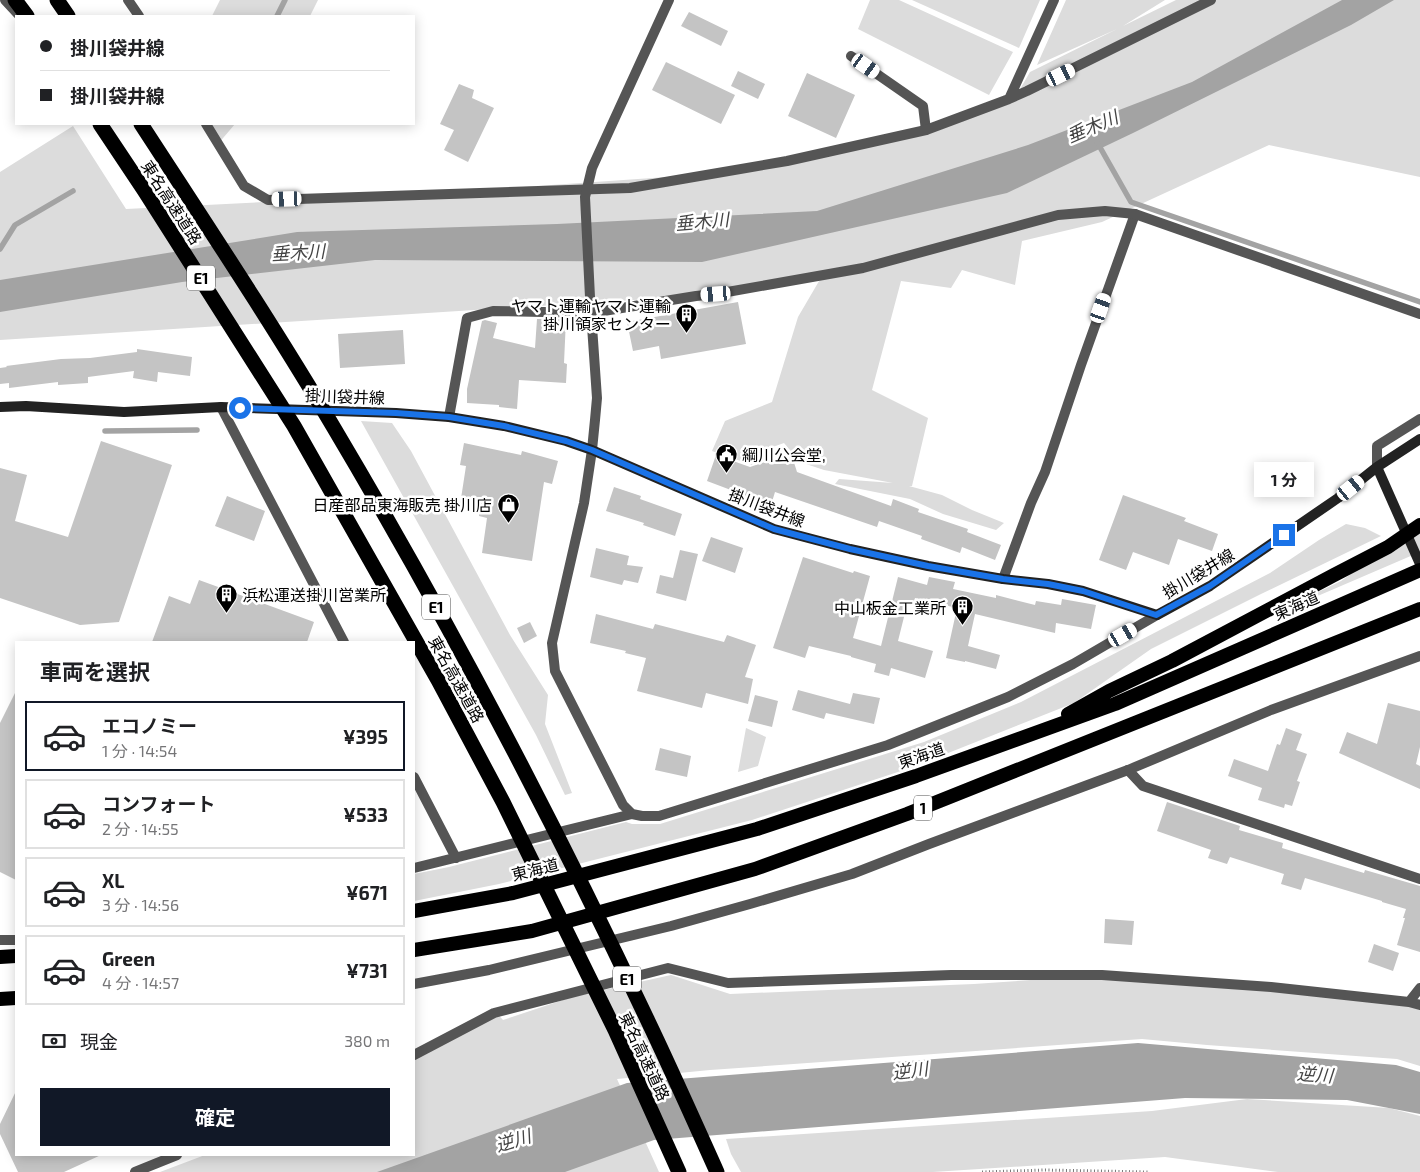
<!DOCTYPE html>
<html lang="ja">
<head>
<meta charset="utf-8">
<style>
  body { margin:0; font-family:"Exo 2","Noto Sans JP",sans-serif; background:#f6f6f6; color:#202124; height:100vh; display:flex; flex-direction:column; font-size:19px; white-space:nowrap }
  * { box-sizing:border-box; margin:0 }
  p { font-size:16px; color:#757577 }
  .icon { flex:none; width:28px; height:28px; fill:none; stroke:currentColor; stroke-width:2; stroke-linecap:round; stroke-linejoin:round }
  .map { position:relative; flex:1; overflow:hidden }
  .side { position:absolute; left:15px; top:641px; width:400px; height:515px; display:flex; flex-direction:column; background:#fff; border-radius:0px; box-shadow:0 2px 12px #0003 }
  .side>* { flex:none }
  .top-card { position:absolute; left:15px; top:15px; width:400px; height:110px; border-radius:0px; box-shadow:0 2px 12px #0003; display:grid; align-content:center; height:110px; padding:0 25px; background:#fff }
  .end { position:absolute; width:22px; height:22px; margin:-11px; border:6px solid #1a73e8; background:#fff; box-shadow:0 0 0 2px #fff }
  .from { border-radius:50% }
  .bubble { position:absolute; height:35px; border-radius:0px; background:#fff; box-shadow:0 2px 12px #0003; font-size:16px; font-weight:700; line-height:35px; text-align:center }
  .car { position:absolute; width:15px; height:30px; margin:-15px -8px; border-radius:6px; box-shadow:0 0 4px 1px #0007; background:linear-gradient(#fff 24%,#345 0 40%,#fff 0 76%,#345 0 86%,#fff 0) }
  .top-card b { display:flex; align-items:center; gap:18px; height:48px; font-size:19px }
  .top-card b+b { border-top:1px solid #e0e0e0 }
  .top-card i { width:12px; height:12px; background:#202124 }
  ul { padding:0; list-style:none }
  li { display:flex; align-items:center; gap:15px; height:70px; margin:0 10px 8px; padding:0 15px; border:2px solid #e0e0e0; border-radius:0px }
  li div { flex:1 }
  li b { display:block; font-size:19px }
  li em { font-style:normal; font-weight:700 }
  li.on { border-color:#111827 }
  li>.icon { width:45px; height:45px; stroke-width:1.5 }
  h2 { padding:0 25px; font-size:22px; line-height:60px }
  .pay { display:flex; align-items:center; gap:12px; height:55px; padding:0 25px; font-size:19px }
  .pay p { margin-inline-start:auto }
  .cta { display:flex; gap:10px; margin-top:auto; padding:10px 25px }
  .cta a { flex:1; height:58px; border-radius:0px; background:#111827; color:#fff; font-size:20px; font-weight:700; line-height:58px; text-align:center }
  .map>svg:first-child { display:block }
</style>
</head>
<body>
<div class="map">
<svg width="1420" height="1172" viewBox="0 0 1420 1172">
  <rect width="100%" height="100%" fill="#fff"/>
  <path fill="#dcdcdc" d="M220 0H318L310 16H212Z
    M870 0H899L1013 52 989 95 858 29Z
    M912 0H1040L1019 48Z
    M1066 0H1165L1123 26 1176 0H1420V177L1269 145 1102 222 1022 241 1015 285 962 270 951 288 901 281 872 390 928 418 912 486H909L942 495 972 510 1004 523 996 530 943 514 910 499 835 484 839 479 893 483 824 470 800 462 784 443 756 453 752 465 712 451 725 421 772 402 798 317 822 276 696 296 0 340V172L73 126 126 209 422 194 710 174 926 130 1012 103 1030 72 1117 29 1037 65Z
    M206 124H235L218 144Z
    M361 421 392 423 411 451 510 635 548 695 545 724 572 793 565 795 536 735Z
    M1346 524 1365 528 1381 536 1261 594 1151 649 1074 703 913 767 752 820 499 884 414 901V874L449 867 626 822 632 824H660L924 742 1021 702 1270 573 1319 540Z
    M1420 525V552L1250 625 1341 581Z
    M746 728 766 737 758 766 738 772Z
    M671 975 730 994 974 984 1102 975 1409 1002 1420 999V1066L1397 1059 1207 1045 1142 1039 710 1070 617 1079 659 1172H160L205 1155H414V1059L496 1012 503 1020 572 997Z
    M1247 1099 1389 1108 1420 1116V1172H1278L1165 1157 933 1172H741L731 1154 726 1139 1152 1111Z"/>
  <path fill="#a3a3a3" d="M1342 0H1394L1351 25 1133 133 1007 193 702 262 375 260 182 282 0 312V280L297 232 557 224 817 211 1028 145 1192 82Z
    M1138 1043 1396 1065 1420 1072V1114L1347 1100 1185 1098 654 1140 565 1172H377L627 1083Z"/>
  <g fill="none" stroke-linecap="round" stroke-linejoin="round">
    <path stroke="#a3a3a3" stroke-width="5.5" d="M277 16 285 0
      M1097 142 1131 202 1420 302
      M0 249 15 225 73 191
      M105 431 197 430"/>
  </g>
  <path fill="#c4c4c4" d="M689 12 728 31 721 46 681 26Z
    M666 62 735 95 721 124 652 90Z
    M738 71 765 84 758 99 731 86Z
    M807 73 855 95 836 138 788 116Z
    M459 84 474 90 472 98 494 108 468 162 444 150 454 130 440 124Z
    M738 302 746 344 661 359 659 346 633 351 627 322Z
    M537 319H566L564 363 567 364 566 383 519 380 517 409 499 407V405L467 403V389L482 321 485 320 497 323 493 338 535 348Z
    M403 330 405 364 340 368 338 334Z
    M137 349 192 357 190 376 158 372 157 382 133 378 134 371 88 377V383L58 385V382L9 388V383L0 384V368L7 367 6 366 61 359 90 358 137 352Z
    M101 441 172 465 119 622 80 625 0 598V468L27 475 15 521 68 537Z
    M464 443 521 455 522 451 558 461 552 484 544 482 532 561 482 553 487 518 479 516 480 508 460 505 466 466 460 465Z
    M791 453 797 472 891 506 893 499 919 509 918 512 968 529 967 532 1001 545 995 560 962 547 960 553 921 539 922 536 879 521 877 527 775 492 771 505 707 481 716 455 750 467Z
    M614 487 641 496 640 499 682 514 675 536 643 525 644 523 606 511Z
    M1123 495 1186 518 1184 521 1218 534 1212 551 1178 539 1169 565 1133 552 1126 570 1099 560Z
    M227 496 265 511 254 541 215 526Z
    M711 537 743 548 735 573 702 561Z
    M596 548 629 556 627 565 643 567 638 583 624 580 622 585 590 577Z
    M680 550 698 554 686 601 656 593 660 575 673 578Z
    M803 557 853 573 854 571 870 576 853 638 881 646 898 577 927 585 929 577 955 582 953 589 996 598V595L1035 605 1036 601 1061 605 1062 599 1096 605 1091 629 1056 623 1055 633 975 614 968 646 1000 655 996 669 965 661V662L946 658 957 608 915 598 913 606 907 605 898 641 933 651 925 678 891 668 889 676 874 672 876 664 851 657V656L809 646 805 658 773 648Z
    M199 580 314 622 307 642H152L169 596 190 604Z
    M596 614 653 629 655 624 724 642 727 635 756 645 745 677 753 679 748 704 706 693 702 708 637 691 646 658 625 653 626 651 590 643Z
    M530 622 537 636 524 643 517 628Z
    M798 690 850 704 853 693 880 698 874 724 826 713 824 719 792 710Z
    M16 691V880L0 872V723Z
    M755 695 778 701 772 727 748 721Z
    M1388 703 1420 711V747L1416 764 1420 766V789L1339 753 1347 732 1377 744Z
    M1286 728 1302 734 1296 750 1307 754 1297 781 1300 782 1292 806 1285 804 1284 808 1258 800 1262 788 1228 776 1234 759 1268 771 1277 744 1280 745Z
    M660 748 691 756 687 777 655 770Z
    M1167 802 1240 826 1239 830 1283 843 1282 848 1364 873 1365 870 1420 886V952L1397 945 1405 918H1403L1406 909 1382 902V901L1305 878 1301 890 1281 884 1284 874 1230 857 1227 864 1208 858 1211 850 1157 831Z
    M1105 919 1134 921 1132 945 1104 943Z
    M1374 944 1399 953 1393 971 1368 962Z
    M16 1091V1155H101L64 1172H18L0 1134V1124Z"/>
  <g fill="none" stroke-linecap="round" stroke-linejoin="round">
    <path stroke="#777" stroke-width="3" stroke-dasharray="1 2.5" stroke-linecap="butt" d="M982 1172 1045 1170 1149 1172"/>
    <path stroke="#555" stroke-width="10" d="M5 0 18 14
      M851 56 923 106 926 130
      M449 417 467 318 493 311 591 313
      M1003 579 1031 503 1045 472 1081 365 1135 214"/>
    <path stroke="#555" stroke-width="10" d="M128 0 139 16
      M1009 99 1054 0
      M206 124 244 186 268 200 630 188 787 161 926 130 1009 99 1027 91 1211 0
      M591 313 696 296 716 294 863 268 1058 215 1105 211 1135 214 1420 314
      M221 407 344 642
      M1377 467V446L1420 419
      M1128 770 1143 786 1420 879
      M414 777 456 858
      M414 868 632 814
      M0 940H16
      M1409 1002 1420 988
      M414 1055 494 1013 668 968 728 983 951 975H1102L1271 987 1409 1002 1420 1005
      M135 1172 177 1155"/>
    <path stroke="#555" stroke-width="10" d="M669 0 592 168 585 197 590 297 597 398 595 420 592 450 584 503 552 643 555 671 623 805 632 814 642 816H659L888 745 1008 697 1073 664 1157 615
      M414 984 489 970 671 926 750 904 852 874 929 844 1128 770 1271 710 1420 656"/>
    <path stroke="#222" stroke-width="10" d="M0 407 26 406 124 412 221 407 396 413 449 417 504 426 566 441 592 450 774 529 850 549 928 566 1003 579 1048 584 1083 591 1157 615 1210 586 1338 498 1377 467 1420 439
      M1377 467 1420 564"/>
    <path stroke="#000" stroke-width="14" d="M1068 714 1109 691 1172 661 1334 575 1388 547 1420 525
      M414 911 513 893 757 829 916 776 1115 704 1420 570
      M414 950 532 931 755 869 907 814 1420 609
      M0 957 16 956
      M0 999 16 998"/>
    <path stroke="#000" stroke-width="15" d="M15 0 27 16
      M57 0 68 16
      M100 124 144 190 294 426 438 680 503 802 615 1030 679 1172
      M141 124C206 224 273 325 334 428 448 620 552 818 647 1019 671 1069 694 1121 717 1172"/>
  </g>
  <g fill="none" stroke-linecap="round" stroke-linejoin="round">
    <path stroke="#1a73e8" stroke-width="6" d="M240 408 396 413 449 417 504 426 566 441 592 450 774 529 850 549 928 566 1003 579 1048 584 1083 591 1156 615 1210 586 1284 535"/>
  </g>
  <defs>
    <symbol id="building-pin" viewBox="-11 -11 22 30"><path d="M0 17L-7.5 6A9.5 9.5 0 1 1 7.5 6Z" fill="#000" stroke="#fff"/><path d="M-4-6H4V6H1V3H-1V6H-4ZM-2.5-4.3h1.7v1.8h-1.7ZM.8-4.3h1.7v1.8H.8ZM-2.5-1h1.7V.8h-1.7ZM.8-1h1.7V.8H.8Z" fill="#fff"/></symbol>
    <symbol id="civic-pin" viewBox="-11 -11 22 30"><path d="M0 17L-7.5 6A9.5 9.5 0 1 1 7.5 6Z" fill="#000" stroke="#fff"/><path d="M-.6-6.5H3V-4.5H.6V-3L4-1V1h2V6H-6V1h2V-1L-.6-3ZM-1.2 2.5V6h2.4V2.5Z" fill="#fff"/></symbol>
    <symbol id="shop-pin" viewBox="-11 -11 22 30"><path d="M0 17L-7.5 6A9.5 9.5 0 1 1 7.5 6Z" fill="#000" stroke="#fff"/><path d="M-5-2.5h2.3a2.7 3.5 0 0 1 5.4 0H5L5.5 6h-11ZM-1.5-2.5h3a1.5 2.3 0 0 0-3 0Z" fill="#fff"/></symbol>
  </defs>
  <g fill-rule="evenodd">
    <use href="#building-pin" x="674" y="302" width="25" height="34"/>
    <use href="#civic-pin" x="714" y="442" width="25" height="34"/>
    <use href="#shop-pin" x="496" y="492" width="25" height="34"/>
    <use href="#building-pin" x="214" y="582" width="25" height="34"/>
    <use href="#building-pin" x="950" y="594" width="25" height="34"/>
  </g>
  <g text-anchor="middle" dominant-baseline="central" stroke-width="5" stroke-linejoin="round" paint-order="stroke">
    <g fill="#fff" stroke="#4c4c4c" stroke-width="1">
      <rect x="187" y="265.5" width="28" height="25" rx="4"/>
      <rect x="422" y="594.5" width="28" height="25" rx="4"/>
      <rect x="914" y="795.5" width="18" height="25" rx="4"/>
      <rect x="613" y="966.5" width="28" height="25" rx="4"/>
    </g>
    <g font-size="15" font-weight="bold" fill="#000">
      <text x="201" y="278">E1</text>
      <text x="436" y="607">E1</text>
      <text x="923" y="808">1</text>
      <text x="627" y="979">E1</text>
    </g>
    <g font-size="16" fill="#000" stroke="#fff">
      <text transform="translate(172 202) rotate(57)">東名高速道路</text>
      <text transform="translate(345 396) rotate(2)">掛川袋井線</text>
      <text transform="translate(767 507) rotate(21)">掛川袋井線</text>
      <text transform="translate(1198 573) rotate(-31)">掛川袋井線</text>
      <text transform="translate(1296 605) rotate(-24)">東海道</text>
      <text transform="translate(457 679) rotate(61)">東名高速道路</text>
      <text transform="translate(921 755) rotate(-19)">東海道</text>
      <text transform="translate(535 869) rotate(-14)">東海道</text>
      <text transform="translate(645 1056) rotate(65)">東名高速道路</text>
    </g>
    <g font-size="16" fill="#000" stroke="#fff" text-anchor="end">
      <text x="671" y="305">ヤマト運輸ヤマト運輸<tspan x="671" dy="18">掛川領家センター</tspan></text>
      <text x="742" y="454" text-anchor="start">綱川公会堂,</text>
      <text x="492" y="504">日産部品東海販売 掛川店</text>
      <text x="242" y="594" text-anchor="start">浜松運送掛川営業所</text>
      <text x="946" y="607">中山板金工業所</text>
    </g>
    <g font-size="18" font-style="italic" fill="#444" stroke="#fff">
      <text transform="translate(1092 126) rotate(-23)">垂木川</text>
      <text transform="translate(702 221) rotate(-5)">垂木川</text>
      <text transform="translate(298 252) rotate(-3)">垂木川</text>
      <text transform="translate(910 1070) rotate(-7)">逆川</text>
      <text transform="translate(1315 1074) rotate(4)">逆川</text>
      <text transform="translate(513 1140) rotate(-17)">逆川</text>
    </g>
  </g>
</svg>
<i class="end from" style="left:240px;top:408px"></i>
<i class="end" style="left:1284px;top:535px"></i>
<div class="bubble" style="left:1254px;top:462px;width:60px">1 分</div>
<i class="car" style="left:866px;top:66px;rotate:125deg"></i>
<i class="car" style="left:1061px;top:75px;rotate:64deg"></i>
<i class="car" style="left:287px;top:199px;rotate:268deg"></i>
<i class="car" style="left:716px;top:294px;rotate:266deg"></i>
<i class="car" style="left:1101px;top:308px;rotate:19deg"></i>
<i class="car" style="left:1351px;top:488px;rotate:51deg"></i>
<i class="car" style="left:1123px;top:635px;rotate:60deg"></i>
<div class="top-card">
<b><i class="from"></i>掛川袋井線</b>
<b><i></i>掛川袋井線</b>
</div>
<section class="side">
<h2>車両を選択</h2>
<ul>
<li class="on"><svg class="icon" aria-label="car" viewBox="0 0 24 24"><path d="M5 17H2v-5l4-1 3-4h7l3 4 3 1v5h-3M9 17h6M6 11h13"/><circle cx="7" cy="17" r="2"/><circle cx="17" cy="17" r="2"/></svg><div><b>エコノミー</b><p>1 分 · 14:54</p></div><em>¥395</em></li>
<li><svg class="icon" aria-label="car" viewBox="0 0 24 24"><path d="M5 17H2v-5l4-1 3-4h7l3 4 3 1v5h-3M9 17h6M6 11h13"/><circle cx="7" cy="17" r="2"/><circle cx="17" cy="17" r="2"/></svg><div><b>コンフォート</b><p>2 分 · 14:55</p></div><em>¥533</em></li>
<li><svg class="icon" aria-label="car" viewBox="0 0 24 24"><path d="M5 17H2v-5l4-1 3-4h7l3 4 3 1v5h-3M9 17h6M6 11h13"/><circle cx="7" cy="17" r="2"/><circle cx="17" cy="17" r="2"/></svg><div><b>XL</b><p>3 分 · 14:56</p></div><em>¥671</em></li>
<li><svg class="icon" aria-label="car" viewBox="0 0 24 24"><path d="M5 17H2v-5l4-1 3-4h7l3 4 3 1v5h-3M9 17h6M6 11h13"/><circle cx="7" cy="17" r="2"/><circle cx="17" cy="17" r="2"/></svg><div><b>Green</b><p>4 分 · 14:57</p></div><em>¥731</em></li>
</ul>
<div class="pay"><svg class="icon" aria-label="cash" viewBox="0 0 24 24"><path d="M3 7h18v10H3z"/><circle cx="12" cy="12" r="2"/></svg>現金<p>380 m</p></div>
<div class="cta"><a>確定</a></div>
</section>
</div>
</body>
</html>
